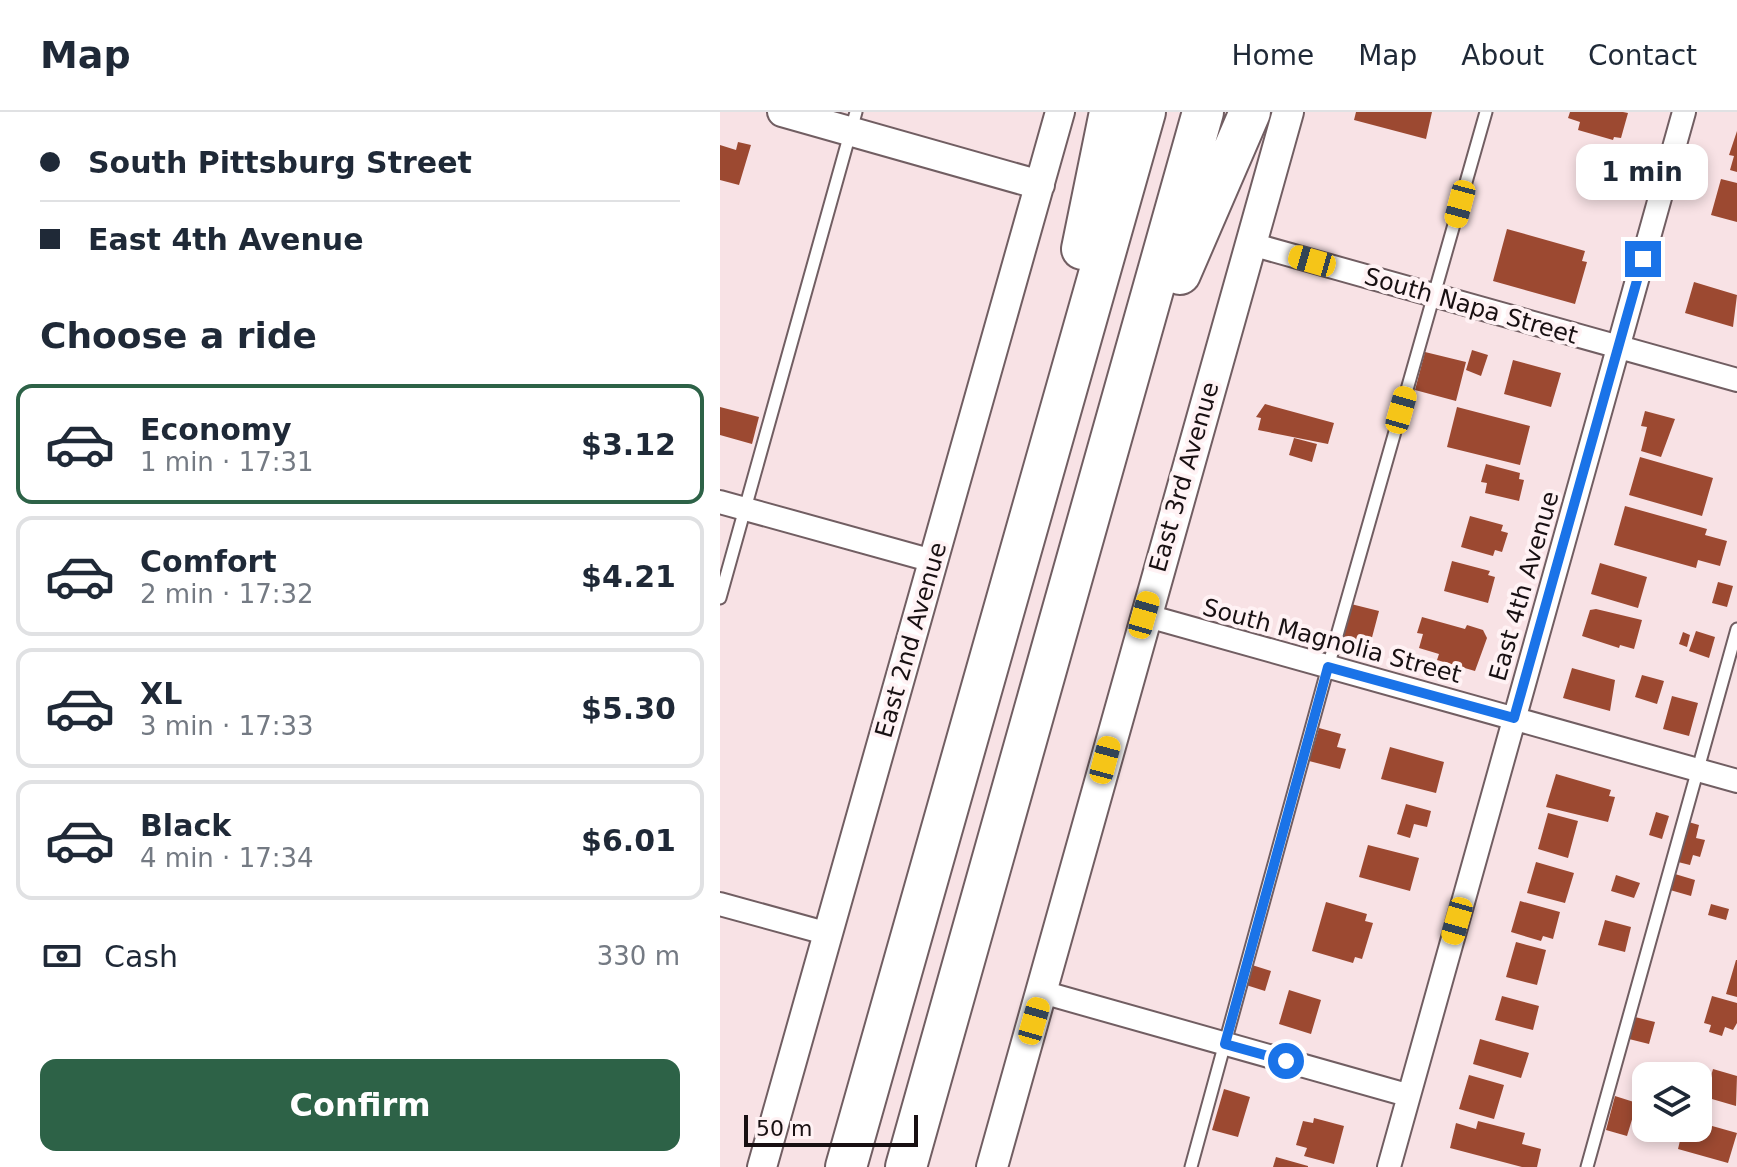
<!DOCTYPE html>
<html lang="en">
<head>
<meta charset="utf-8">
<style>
  body { margin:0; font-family:"DejaVu Sans",sans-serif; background:#f6f6f7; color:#1f2937; height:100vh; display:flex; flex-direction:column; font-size:30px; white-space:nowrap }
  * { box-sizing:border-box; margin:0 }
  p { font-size:26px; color:#747a83 }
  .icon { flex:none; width:44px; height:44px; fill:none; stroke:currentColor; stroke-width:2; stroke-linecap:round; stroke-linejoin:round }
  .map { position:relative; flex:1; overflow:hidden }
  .drawer { display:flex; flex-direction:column; background:#fff; width:720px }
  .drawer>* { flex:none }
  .guide { display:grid; align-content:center; height:176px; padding:0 40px; background:#fff }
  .buttons { position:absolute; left:912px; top:950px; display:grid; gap:16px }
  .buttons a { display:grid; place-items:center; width:80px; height:80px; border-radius:16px; background:#fff; box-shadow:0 4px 12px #0003; font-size:40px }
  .scale { position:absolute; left:24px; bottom:20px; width:174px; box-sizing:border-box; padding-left:8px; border:4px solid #181012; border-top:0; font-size:22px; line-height:28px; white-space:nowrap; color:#181012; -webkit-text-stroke:6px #fff2f4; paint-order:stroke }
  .end { position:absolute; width:36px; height:36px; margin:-18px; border:10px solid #1a73e8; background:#fff; box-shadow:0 0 0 4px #fff }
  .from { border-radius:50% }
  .bubble { position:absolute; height:56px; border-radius:16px; background:#fff; box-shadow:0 4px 12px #0003; font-size:26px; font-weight:700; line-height:56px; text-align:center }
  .car { position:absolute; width:24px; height:48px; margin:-24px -12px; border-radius:10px; box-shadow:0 0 6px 2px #0007; background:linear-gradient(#f5c518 24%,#345 0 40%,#f5c518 0 76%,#345 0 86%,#f5c518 0) }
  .guide b { display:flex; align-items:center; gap:28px; height:76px; font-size:30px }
  .guide b+b { border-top:2px solid #e0e1e3 }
  .guide i { width:20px; height:20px; background:#1f2937 }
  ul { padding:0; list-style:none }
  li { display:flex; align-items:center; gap:24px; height:120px; margin:0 16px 12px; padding:0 24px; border:4px solid #e0e1e3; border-radius:16px }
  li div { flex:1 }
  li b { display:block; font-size:30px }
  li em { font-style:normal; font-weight:700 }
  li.selected { border-color:#2d6247 }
  li>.icon { width:72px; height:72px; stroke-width:1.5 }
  h2 { padding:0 40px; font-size:36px; line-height:96px }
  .pay { display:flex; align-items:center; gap:20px; height:88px; padding:0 40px; font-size:30px }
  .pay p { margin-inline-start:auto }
  .primary-button { display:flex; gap:16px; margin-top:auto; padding:16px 40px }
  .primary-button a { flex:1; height:92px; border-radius:16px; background:#2d6247; color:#fff; font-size:32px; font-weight:700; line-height:92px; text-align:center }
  header { display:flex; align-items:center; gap:48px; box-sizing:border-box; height:112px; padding:0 40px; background:#fff; border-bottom:2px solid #e0e1e3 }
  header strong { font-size:38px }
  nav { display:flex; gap:44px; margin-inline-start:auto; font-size:28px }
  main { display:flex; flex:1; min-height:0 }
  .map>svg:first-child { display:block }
</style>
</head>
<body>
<header>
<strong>Map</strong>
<nav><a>Home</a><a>Map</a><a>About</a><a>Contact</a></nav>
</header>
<main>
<section class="drawer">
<div class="guide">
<b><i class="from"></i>South Pittsburg Street</b>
<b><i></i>East 4th Avenue</b>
</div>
<h2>Choose a ride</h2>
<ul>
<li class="selected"><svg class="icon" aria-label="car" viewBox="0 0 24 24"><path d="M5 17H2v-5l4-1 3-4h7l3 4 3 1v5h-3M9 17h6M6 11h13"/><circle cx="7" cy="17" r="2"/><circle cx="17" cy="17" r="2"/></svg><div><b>Economy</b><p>1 min · 17:31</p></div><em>$3.12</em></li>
<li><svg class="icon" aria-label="car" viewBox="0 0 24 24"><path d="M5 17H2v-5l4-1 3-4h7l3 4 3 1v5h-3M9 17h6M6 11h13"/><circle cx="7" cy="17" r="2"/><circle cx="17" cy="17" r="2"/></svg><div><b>Comfort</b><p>2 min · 17:32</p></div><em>$4.21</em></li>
<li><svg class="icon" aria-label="car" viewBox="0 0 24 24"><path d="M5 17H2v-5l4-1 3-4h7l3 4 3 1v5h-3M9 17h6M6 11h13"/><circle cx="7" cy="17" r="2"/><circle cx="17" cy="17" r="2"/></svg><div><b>XL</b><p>3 min · 17:33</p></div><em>$5.30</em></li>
<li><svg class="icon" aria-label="car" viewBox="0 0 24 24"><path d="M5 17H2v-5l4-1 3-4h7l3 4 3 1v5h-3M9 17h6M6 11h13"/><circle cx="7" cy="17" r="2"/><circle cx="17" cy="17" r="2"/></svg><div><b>Black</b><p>4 min · 17:34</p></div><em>$6.01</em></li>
</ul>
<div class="pay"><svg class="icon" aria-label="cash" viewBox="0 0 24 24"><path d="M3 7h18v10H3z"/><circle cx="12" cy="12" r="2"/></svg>Cash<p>330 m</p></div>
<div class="primary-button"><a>Confirm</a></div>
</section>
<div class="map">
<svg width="1017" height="1055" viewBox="0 0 1017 1055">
  <rect width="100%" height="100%" fill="#f8e2e5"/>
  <path fill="#9c4931" d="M636 0H712L706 27 634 8Z
    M850 0H903L908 1 901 26 894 25 893 28 858 18 860 10 848 6Z
    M1017 19V60L1010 58 1014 44 1009 43Z
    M18 30 31 33 19 73 0 68V33L16 38Z
    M1001 67 1017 71V110L991 103Z
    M787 117 865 139 862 149 867 150 855 192 773 169Z
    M974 170 1017 183 1013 215 965 201Z
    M752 238 768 243 761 264 746 258Z
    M705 240 746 250 736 289 695 278Z
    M793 248 841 261 831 295 784 282Z
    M545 292 614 311 608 332 538 318 541 306 536 305Z
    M0 295 39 305 32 332 0 323Z
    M737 295 810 314 800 353 727 335Z
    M925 299 955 307 941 345 921 339 927 315 921 314Z
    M574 326 597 332 592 350 569 343Z
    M920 345 993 366 982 404 909 383Z
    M766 352 800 361 799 367 804 368 799 389 765 381 767 371 761 370Z
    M905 394 987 417 985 423 1007 429 1000 454 978 448 976 456 894 433Z
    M750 404 783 413 781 419 788 421 782 440 775 438 773 444 741 435Z
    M732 449 770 459 768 463 775 465 768 491 724 479Z
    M880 451 927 465 918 496 871 482Z
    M998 470 1013 474 1007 495 992 491Z
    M631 492 659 499 650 533 621 526Z
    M876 497 922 508 914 537 900 533 899 536 862 524 870 498Z
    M702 505 745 517 747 513 763 518 767 526 755 559 717 548 719 542 699 536 703 522 697 521Z
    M976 519 995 525 989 546 969 539Z
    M963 520 970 523 967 535 959 532Z
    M852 556 895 568 890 599 843 586Z
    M922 563 944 569 937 592 915 585Z
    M952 584 978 591 969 624 943 617Z
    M599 616 621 622 617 635 626 637 620 657 589 649Z
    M670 635 724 650 716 681 661 667Z
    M836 662 891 678 889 684 895 685 888 710 826 695Z
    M686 692 711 699 707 715 694 712 690 726 677 722Z
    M936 700 949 704 942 727 929 723Z
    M828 701 858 709 848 746 818 737Z
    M965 709 979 713 976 726 985 728 980 745 973 743 970 753 954 749Z
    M648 733 699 746 690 779 639 765Z
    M816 750 854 761 845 791 807 781Z
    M955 762 975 768 971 784 950 778Z
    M896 763 920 771 914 786 891 779Z
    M800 789 840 800 833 827 823 824 821 829 791 820Z
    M606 790 647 802 645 809 653 811 642 847 635 845 633 851 592 839Z
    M991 792 1009 797 1006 808 988 803Z
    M885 808 911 815 905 840 878 833Z
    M796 830 826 838 817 873 786 865Z
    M1016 848H1017V885L1006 882Z
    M532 853 551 859 545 879 526 873Z
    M569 878 601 888 591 922 559 912Z
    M782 884 819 894 813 918 775 908Z
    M992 884 1017 891V911L1013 918 1005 915 1002 924 989 920 991 913 984 911Z
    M915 905 935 910 929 932 909 927Z
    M760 927 809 941 801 966 753 952Z
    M993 957 1017 964 1016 994 985 985Z
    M749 963 784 973 774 1007 739 997Z
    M504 977 530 985 518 1025 492 1018Z
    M895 984 917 991 907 1024 886 1018Z
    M594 1006 624 1014 614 1052 584 1044 587 1036 576 1033 583 1009 593 1011Z
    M758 1009 805 1021 802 1032 821 1037 817 1055H802L730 1036 736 1011 756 1017Z
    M978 1010 1017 1021 1008 1051 958 1037 963 1016H978Z
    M556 1045 588 1054V1055H553Z"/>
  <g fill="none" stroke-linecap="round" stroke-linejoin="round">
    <defs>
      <path id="service" d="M0 486 136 0
        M471 1055 608 555 766 0
        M867 1055 1017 517"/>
      <path id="minor" d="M531 132 1017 268
        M0 390 213 449
        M424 503 1017 669
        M0 792 109 822
        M322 880 687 983
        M669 1055 964 0"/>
      <path id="tertiary" d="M62 0 320 73
        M42 1055 340 0"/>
      <path id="secondary" d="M272 1055 568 0"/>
      <path id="motorway" d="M362 137 390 0
        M460 162 530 0
        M126 1055 425 0
        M186 1055 483 0"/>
    </defs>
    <use href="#service" stroke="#715e62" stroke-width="15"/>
    <use href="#minor" stroke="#715e62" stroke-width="26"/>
    <use href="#tertiary" stroke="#715e62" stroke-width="32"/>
    <use href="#secondary" stroke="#715e62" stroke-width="34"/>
    <use href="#motorway" stroke="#715e62" stroke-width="44"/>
    <use href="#service" stroke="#fff" stroke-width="11"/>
    <use href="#minor" stroke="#fff" stroke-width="22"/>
    <use href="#tertiary" stroke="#fff" stroke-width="28"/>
    <use href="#secondary" stroke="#fff" stroke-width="30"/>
    <use href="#motorway" stroke="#fff" stroke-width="40"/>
  </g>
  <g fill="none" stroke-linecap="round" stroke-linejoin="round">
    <path stroke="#1a73e8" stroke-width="10" d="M566 949 505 932 608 555 794 606 923 147"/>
  </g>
  <g text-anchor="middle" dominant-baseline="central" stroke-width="8" stroke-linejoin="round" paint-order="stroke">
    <g font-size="24" fill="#181012" stroke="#fff2f4">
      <text transform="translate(751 194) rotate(16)">South Napa Street</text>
      <text transform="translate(464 365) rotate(-74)">East 3rd Avenue</text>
      <text transform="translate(804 474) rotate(-74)">East 4th Avenue</text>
      <text transform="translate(191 528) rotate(-74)">East 2nd Avenue</text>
      <text transform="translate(612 529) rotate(15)">South Magnolia Street</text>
    </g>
  </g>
</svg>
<div class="buttons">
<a><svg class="icon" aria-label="layers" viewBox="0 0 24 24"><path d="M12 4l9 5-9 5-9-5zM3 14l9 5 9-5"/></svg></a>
</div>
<div class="scale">50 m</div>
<i class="end from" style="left:566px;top:949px"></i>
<i class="end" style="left:923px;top:147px"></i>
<div class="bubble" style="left:856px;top:32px;width:132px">1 min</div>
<i class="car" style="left:740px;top:92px;rotate:195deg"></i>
<i class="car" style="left:592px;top:149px;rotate:286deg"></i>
<i class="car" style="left:681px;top:298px;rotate:16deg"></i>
<i class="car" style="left:424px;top:503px;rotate:16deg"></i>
<i class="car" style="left:385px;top:648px;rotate:15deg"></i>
<i class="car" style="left:737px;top:809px;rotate:196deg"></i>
<i class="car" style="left:314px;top:909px;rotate:16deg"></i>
</div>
</main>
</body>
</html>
